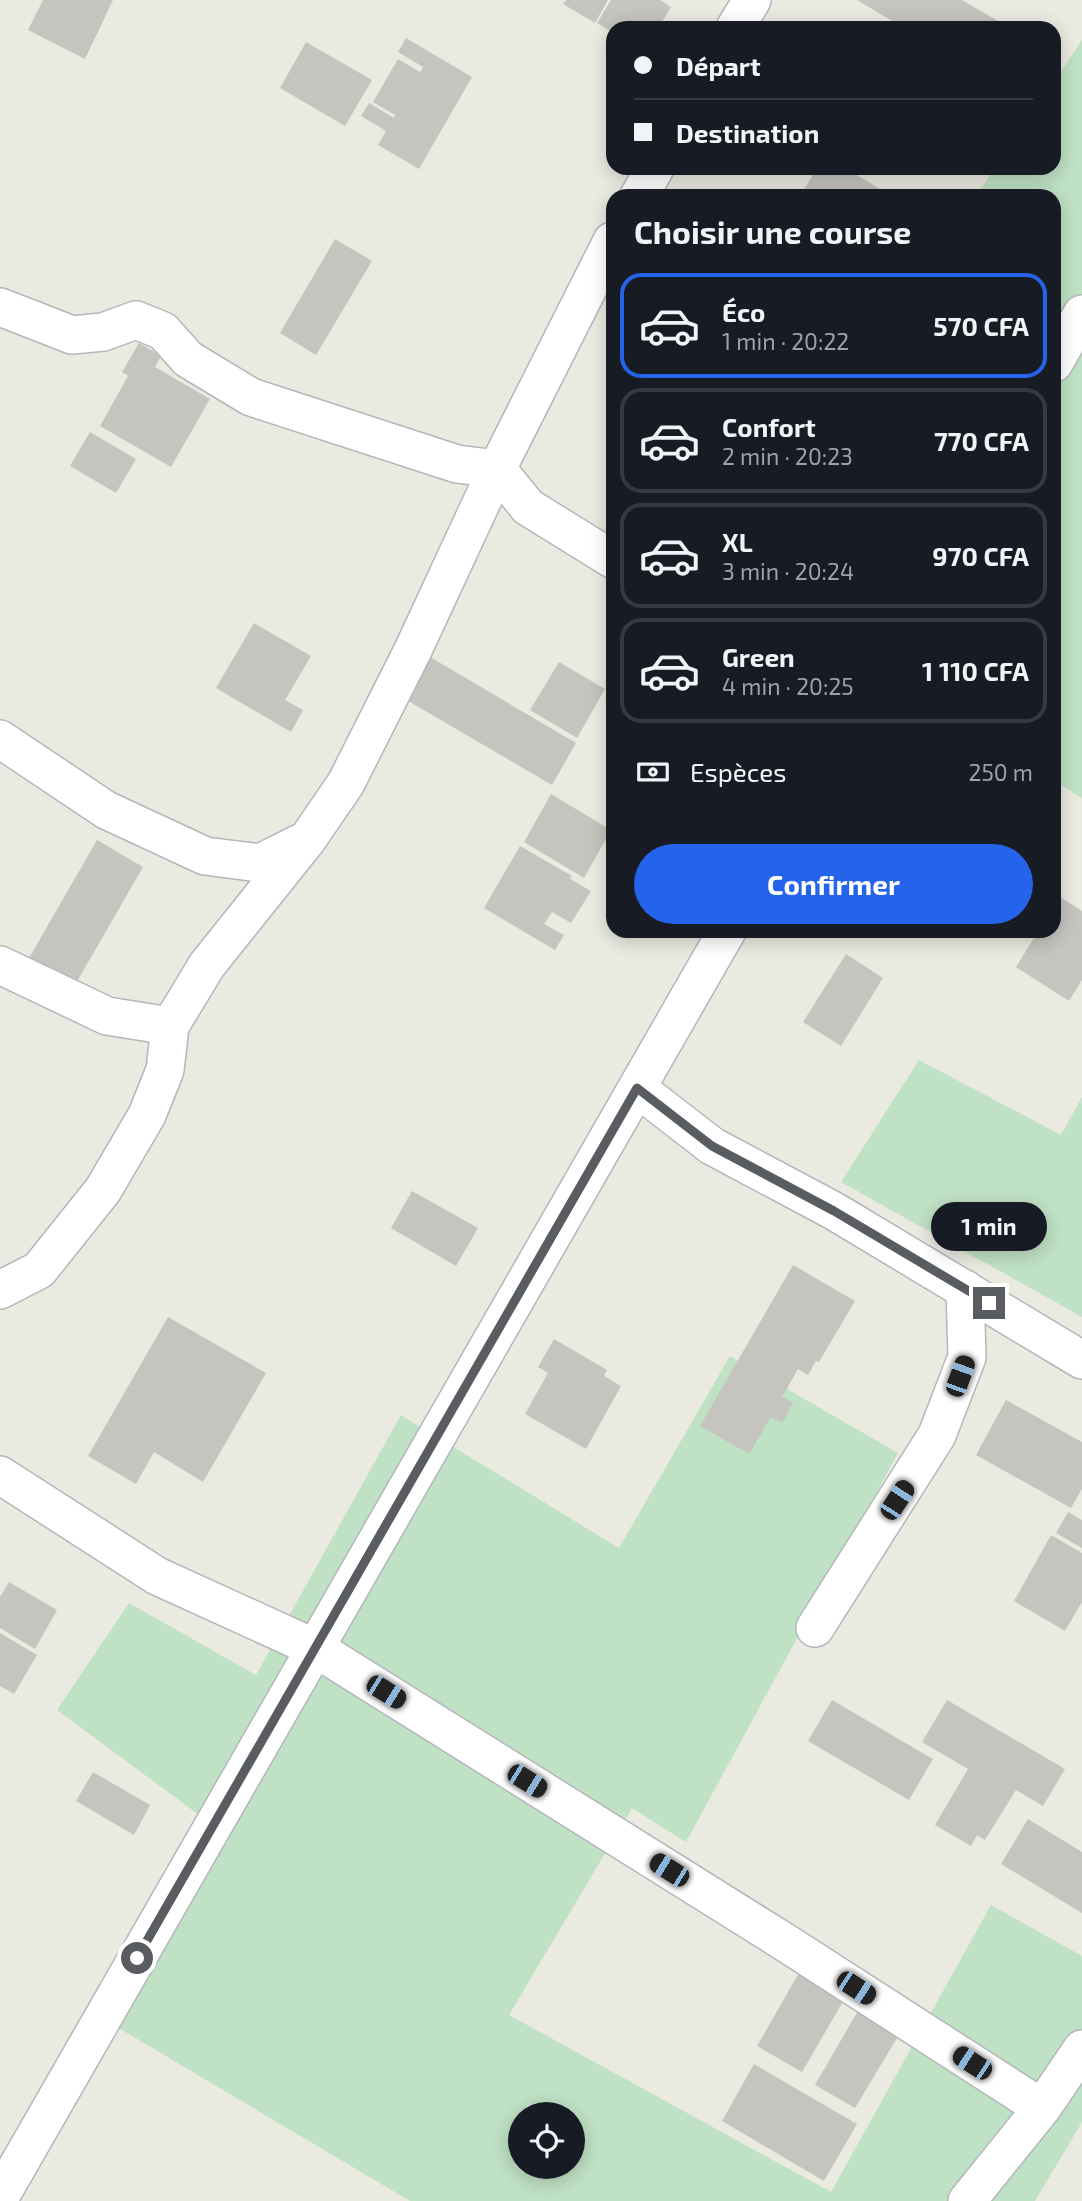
<!DOCTYPE html>
<html lang="fr">
<head>
<meta charset="utf-8">
<style>
  body { margin:0; font-family:"Exo 2",sans-serif; background:#20242c; color:#f1f3f6; height:100vh; display:flex; flex-direction:column; font-size:26px; white-space:nowrap }
  * { box-sizing:border-box; margin:0 }
  p { font-size:23px; color:#9ea1a6 }
  .icon { flex:none; width:38px; height:38px; fill:none; stroke:currentColor; stroke-width:2; stroke-linecap:round; stroke-linejoin:round }
  .map { position:relative; flex:1; overflow:hidden }
  .sheet { position:absolute; left:606px; top:189px; width:455px; height:749px; display:flex; flex-direction:column; background:#171b24; border-radius:21px; box-shadow:0 4px 18px #0003 }
  .sheet>* { flex:none }
  .top-card { position:absolute; left:606px; top:21px; width:455px; height:154px; border-radius:21px; box-shadow:0 4px 18px #0003; display:grid; align-content:center; height:154px; padding:0 28px; background:#171b24 }
  .tools { position:absolute; left:508px; top:2102px; display:grid; gap:14px }
  .tools a { display:grid; place-items:center; width:77px; height:77px; border-radius:50%; background:#171b24; box-shadow:0 4px 18px #0003; font-size:35px }
  .end { position:absolute; width:32px; height:32px; margin:-16px; border:9px solid #595c61; background:#fff; box-shadow:0 0 0 4px #fff }
  .from { border-radius:50% }
  .bubble { position:absolute; height:49px; border-radius:24px; background:#171b24; box-shadow:0 4px 18px #0003; font-size:23px; font-weight:700; line-height:49px; text-align:center }
  .car { position:absolute; width:21px; height:42px; margin:-21px -10px; border-radius:9px; box-shadow:0 0 5px 2px #0007; background:linear-gradient(#222 24%,#8ab4d8 0 40%,#222 0 76%,#8ab4d8 0 86%,#222 0) }
  .top-card b { display:flex; align-items:center; gap:24px; height:66px; font-size:26px }
  .top-card b+b { border-top:2px solid #363941 }
  .top-card i { width:18px; height:18px; background:#f1f3f6 }
  ul { padding:0; list-style:none }
  li { display:flex; align-items:center; gap:21px; height:105px; margin:0 14px 10px; padding:0 14px; border:4px solid #363941; border-radius:21px }
  li div { flex:1 }
  li b { display:block; font-size:26px }
  li em { font-style:normal; font-weight:700 }
  li.current { border-color:#2563eb }
  li>.icon { width:63px; height:63px; stroke-width:1.5 }
  h2 { padding:0 28px; font-size:32px; line-height:84px }
  .pay { display:flex; align-items:center; gap:18px; height:77px; padding:0 28px; font-size:26px }
  .pay p { margin-inline-start:auto }
  .action { display:flex; gap:14px; margin-top:auto; padding:14px 28px }
  .action a { flex:1; height:80px; border-radius:42px; background:#2563eb; color:#fff; font-size:28px; font-weight:700; line-height:80px; text-align:center }
  .map>svg:first-child { display:block }
</style>
</head>
<body>
<div class="map">
<svg width="1082" height="2201" viewBox="0 0 1082 2201">
  <rect width="100%" height="100%" fill="#ebeae1"/>
  <path fill="#bfe1c4" fill-rule="evenodd" d="M1082 40V798L1054 781V196H976L995 168H1054V82Z
    M919 1060 1061 1135 1082 1097V1317L841 1182Z
    M730 1356 898 1453 686 1842 632 1808 509 2015 831 2192 991 1905 1082 1956V2122L1035 2201H410L95 2014 210 1823 57 1710 129 1603 256 1675 401 1415 619 1548ZM520 2114H572V2166H520Z"/>
  <path fill="#c6c4be" d="M43 0H113L85 59 28 30Z
    M566 0H608L595 23 563 4Z
    M611 0H660L671 7 662 22 672 28H612V32L597 23Z
    M857 0H962L1003 24 1001 28H904Z
    M406 38 472 77 419 169 378 145 386 131 361 116 369 103 394 118 395 115 373 102 398 59 420 72 423 67 398 52Z
    M306 42 372 80 345 126 280 88Z
    M817 168H845L892 196H800Z
    M335 239 372 261 316 355 280 333Z
    M139 343 161 356 155 367 210 399 171 467 100 426 128 376 122 372Z
    M90 432 136 459 116 493 70 466Z
    M254 623 311 656 285 700 303 710 291 732 216 688Z
    M430 657 576 743 552 785 405 699Z
    M559 662 605 689 577 738 530 710Z
    M551 794 611 830 584 878 524 842Z
    M97 840 143 867 71 992 25 965Z
    M520 846 572 876 570 879 591 891 571 923 552 912 544 924 564 935 555 950 484 908Z
    M1059 896 1082 911V980L1069 1001 1016 967 1038 931H1054V906Z
    M846 954 883 978 841 1046 803 1022Z
    M412 1191 478 1228 456 1266 391 1228Z
    M793 1265 855 1301 819 1362 816 1361 808 1375 798 1369 782 1397 793 1403 782 1423 771 1417 749 1454 700 1426Z
    M168 1317 266 1373 203 1482 154 1452 136 1484 88 1456Z
    M554 1339 607 1370 604 1376 621 1386 586 1449 525 1414 548 1373 538 1367Z
    M1006 1400 1082 1442V1489L1071 1508 976 1455Z
    M1068 1512 1082 1520V1548L1056 1533Z
    M1051 1535 1082 1553V1602L1065 1631 1014 1601Z
    M9 1582 57 1610 35 1649 0 1628V1597Z
    M0 1633 37 1655 14 1694 0 1686Z
    M832 1700 933 1759 909 1800 808 1741Z
    M947 1700 1065 1769 1043 1806 1016 1790 985 1840 977 1835 971 1846 935 1825 968 1769 922 1742Z
    M93 1772 150 1805 134 1835 76 1801Z
    M1028 1819 1082 1852V1913L1001 1864Z
    M800 1971 845 1998 802 2072 757 2046Z
    M859 2009 900 2033 855 2108 815 2085Z
    M754 2064 857 2124 824 2181 722 2121Z"/>
  <g fill="none" stroke-linecap="round" stroke-linejoin="round">
    <defs>
      <path id="street" d="M735 28 752 0
        M639 196 655 168
        M0 307 72 335 103 332 136 320 163 331 188 359 251 397 457 464 497 469 528 507 612 559
        M1054 363 1082 314
        M0 739 106 810 205 856 260 863 300 843
        M0 965 107 1016 170 1026
        M637 1088 712 1146 834 1211 1082 1360
        M0 1290 39 1270 103 1190 147 1115 165 1070 170 1026 207 965 307 840 346 783 413 650 497 469 612 241
        M0 1475 157 1576 315 1648 786 1943 1042 2108
        M815 1628 937 1435 967 1357 965 1289
        M0 2197 727 931
        M967 2201 1042 2108 1082 2049"/>
    </defs>
    <use href="#street" stroke="#b3b6bb" stroke-width="40"/>
    <use href="#street" stroke="#fff" stroke-width="37"/>
  </g>
  <g fill="none" stroke-linecap="round" stroke-linejoin="round">
    <path stroke="#595c61" stroke-width="9" d="M137 1958 637 1088 712 1146 834 1211 989 1303"/>
  </g>
</svg>
<div class="tools">
<a><svg class="icon" aria-label="locate" viewBox="0 0 24 24"><circle cx="12" cy="12" r="6"/><path d="M12 2v4M12 18v4M2 12h4M18 12h4"/></svg></a>
</div>
<i class="end from" style="left:137px;top:1958px"></i>
<i class="end" style="left:989px;top:1303px"></i>
<div class="bubble" style="left:931px;top:1202px;width:116px">1 min</div>
<i class="car" style="left:960px;top:1376px;rotate:20deg"></i>
<i class="car" style="left:897px;top:1500px;rotate:33deg"></i>
<i class="car" style="left:386px;top:1692px;rotate:122deg"></i>
<i class="car" style="left:527px;top:1781px;rotate:122deg"></i>
<i class="car" style="left:669px;top:1870px;rotate:302deg"></i>
<i class="car" style="left:856px;top:1988px;rotate:123deg"></i>
<i class="car" style="left:972px;top:2063px;rotate:303deg"></i>
<div class="top-card">
<b><i class="from"></i>Départ</b>
<b><i></i>Destination</b>
</div>
<section class="sheet">
<h2>Choisir une course</h2>
<ul>
<li class="current"><svg class="icon" aria-label="car" viewBox="0 0 24 24"><path d="M5 17H2v-5l4-1 3-4h7l3 4 3 1v5h-3M9 17h6M6 11h13"/><circle cx="7" cy="17" r="2"/><circle cx="17" cy="17" r="2"/></svg><div><b>Éco</b><p>1 min · 20:22</p></div><em>570 CFA</em></li>
<li><svg class="icon" aria-label="car" viewBox="0 0 24 24"><path d="M5 17H2v-5l4-1 3-4h7l3 4 3 1v5h-3M9 17h6M6 11h13"/><circle cx="7" cy="17" r="2"/><circle cx="17" cy="17" r="2"/></svg><div><b>Confort</b><p>2 min · 20:23</p></div><em>770 CFA</em></li>
<li><svg class="icon" aria-label="car" viewBox="0 0 24 24"><path d="M5 17H2v-5l4-1 3-4h7l3 4 3 1v5h-3M9 17h6M6 11h13"/><circle cx="7" cy="17" r="2"/><circle cx="17" cy="17" r="2"/></svg><div><b>XL</b><p>3 min · 20:24</p></div><em>970 CFA</em></li>
<li><svg class="icon" aria-label="car" viewBox="0 0 24 24"><path d="M5 17H2v-5l4-1 3-4h7l3 4 3 1v5h-3M9 17h6M6 11h13"/><circle cx="7" cy="17" r="2"/><circle cx="17" cy="17" r="2"/></svg><div><b>Green</b><p>4 min · 20:25</p></div><em>1 110 CFA</em></li>
</ul>
<div class="pay"><svg class="icon" aria-label="cash" viewBox="0 0 24 24"><path d="M3 7h18v10H3z"/><circle cx="12" cy="12" r="2"/></svg>Espèces<p>250 m</p></div>
<div class="action"><a>Confirmer</a></div>
</section>
</div>
</body>
</html>
